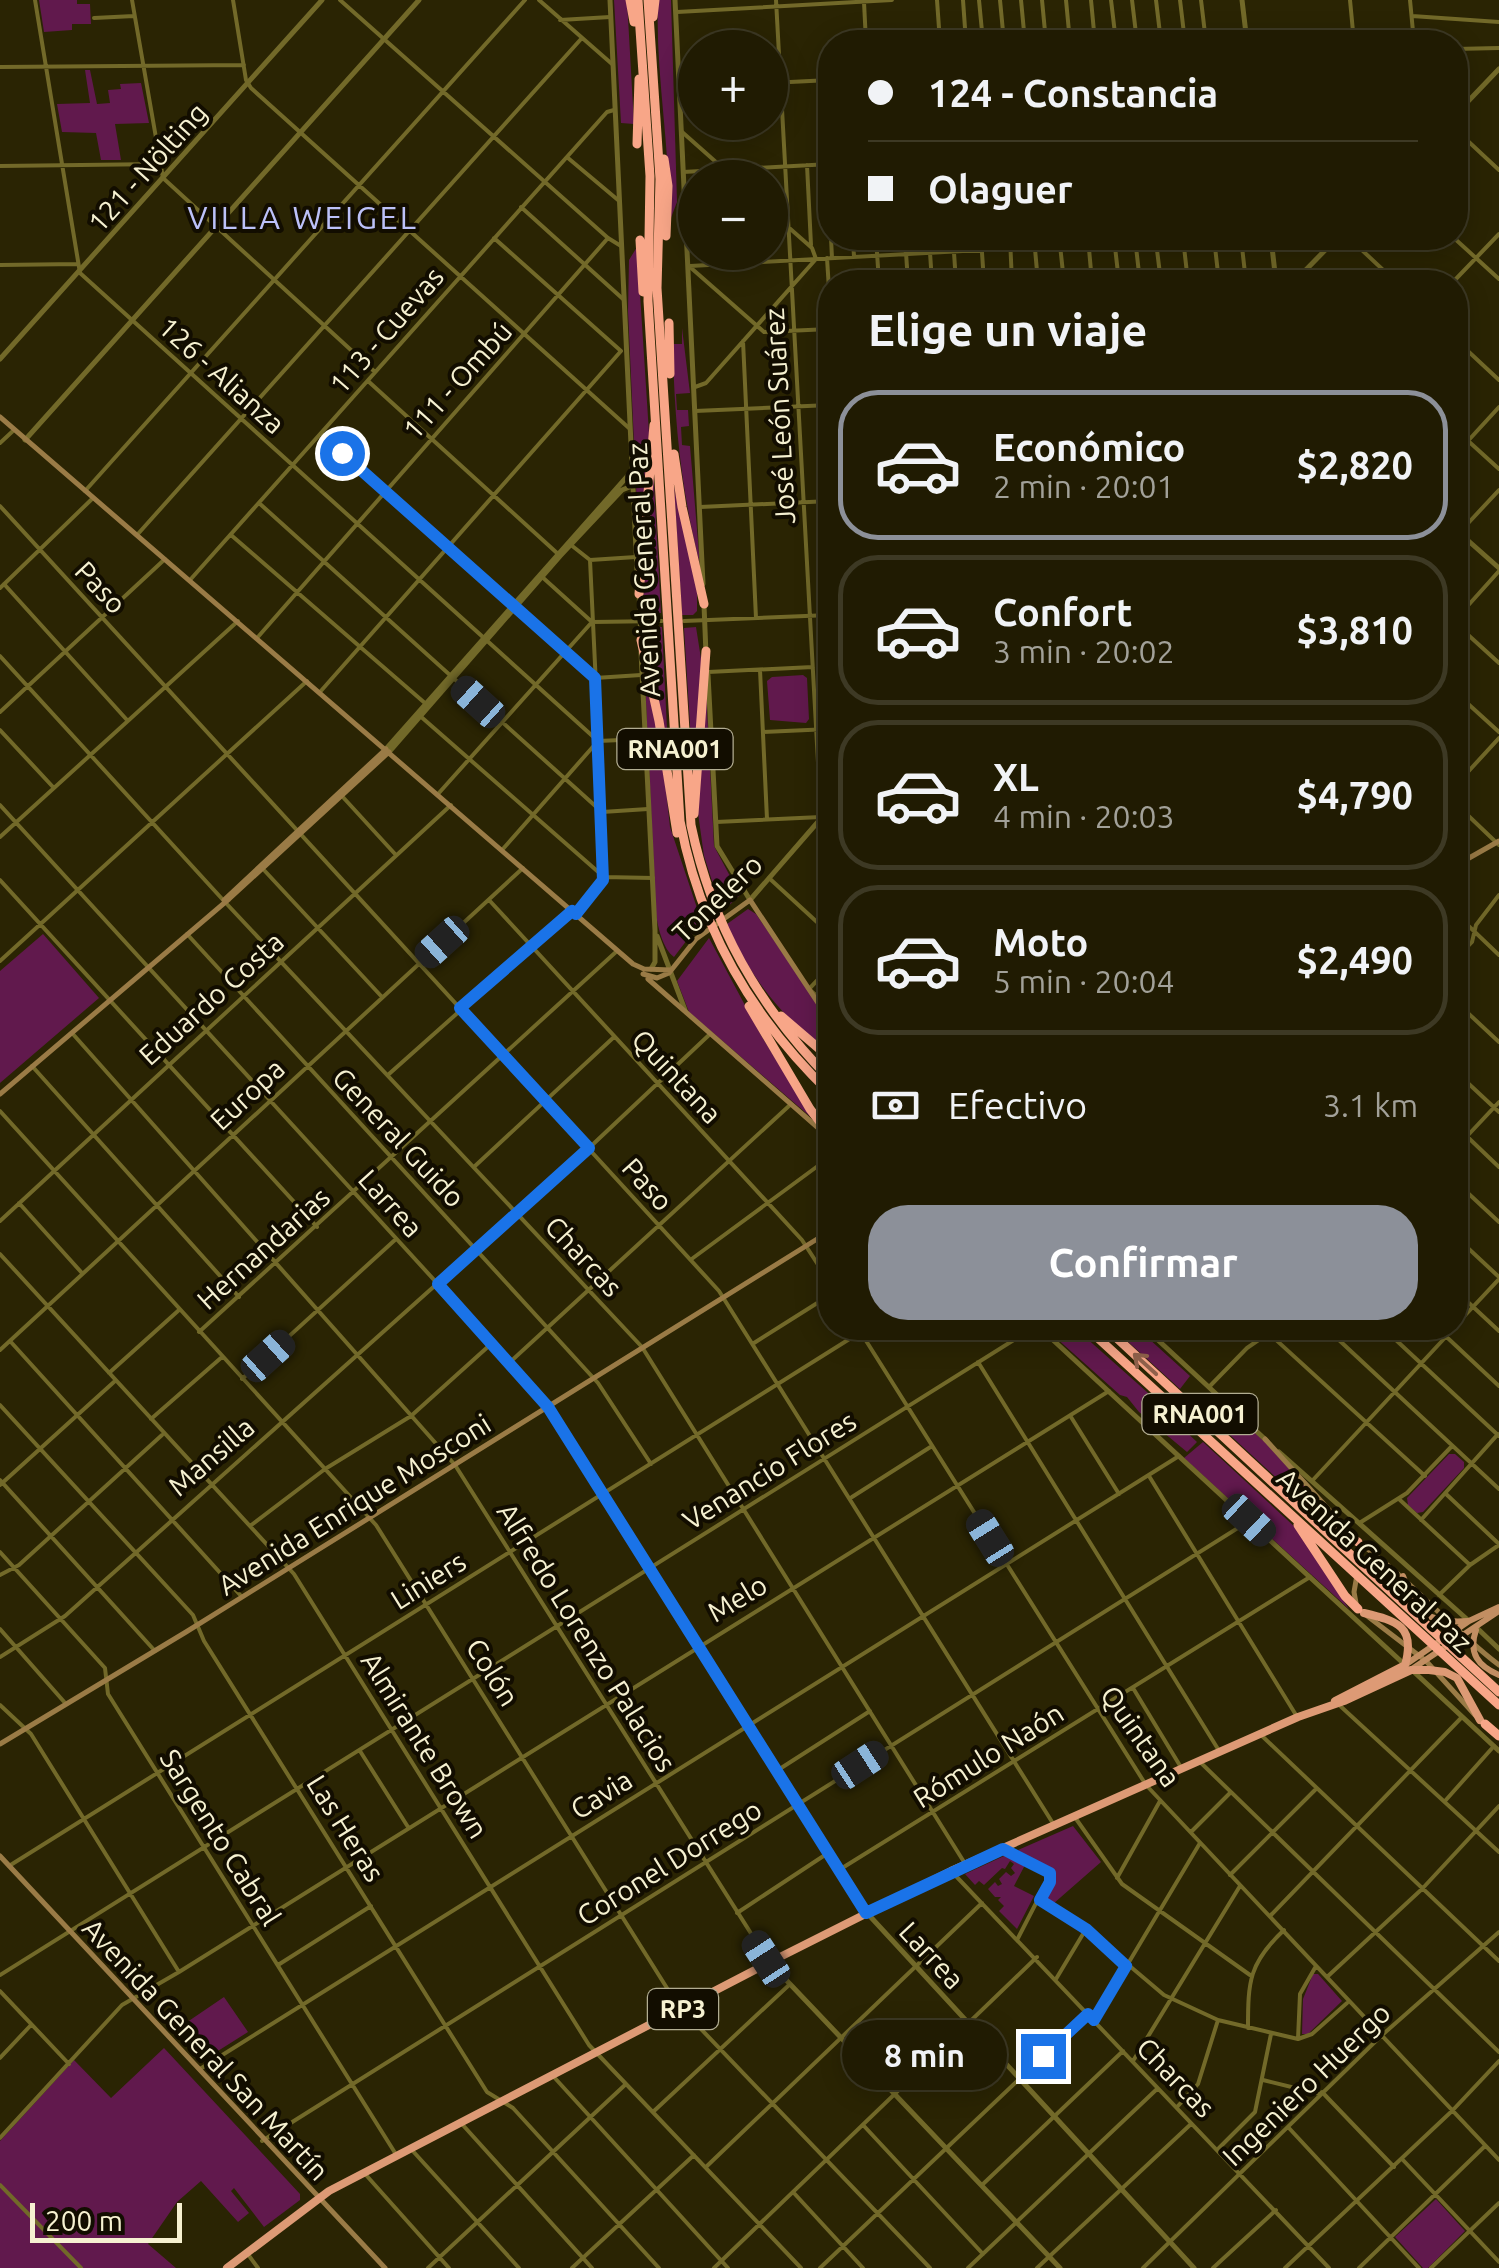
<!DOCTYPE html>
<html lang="es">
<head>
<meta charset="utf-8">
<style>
  body { margin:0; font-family:Ubuntu,sans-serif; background:#28240c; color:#f1f3f6; height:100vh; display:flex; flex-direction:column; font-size:38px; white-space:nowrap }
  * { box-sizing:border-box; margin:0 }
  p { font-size:32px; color:#a2a199 }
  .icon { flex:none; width:55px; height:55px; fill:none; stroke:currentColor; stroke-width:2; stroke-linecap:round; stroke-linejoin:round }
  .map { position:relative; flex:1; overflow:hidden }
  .details { position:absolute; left:818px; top:270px; width:650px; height:1070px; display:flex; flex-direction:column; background:#201b02; border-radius:40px; box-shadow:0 5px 25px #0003,0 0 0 2px #3d3924 }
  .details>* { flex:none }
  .top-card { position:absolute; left:818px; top:30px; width:650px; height:220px; border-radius:40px; box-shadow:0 5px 25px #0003,0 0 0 2px #3d3924; display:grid; align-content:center; height:220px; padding:0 50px; background:#201b02 }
  .tools { position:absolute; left:678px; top:30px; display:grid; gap:20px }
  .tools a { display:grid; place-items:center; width:110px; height:110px; border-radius:50%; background:#201b02; box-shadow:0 5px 25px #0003,0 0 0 2px #3d3924; font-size:50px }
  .scale { position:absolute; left:30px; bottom:25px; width:152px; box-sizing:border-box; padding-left:10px; border:5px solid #f6f1d1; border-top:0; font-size:28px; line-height:35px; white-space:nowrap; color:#f6f1d1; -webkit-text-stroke:8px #120d00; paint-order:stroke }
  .end { position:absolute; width:45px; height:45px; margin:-22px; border:12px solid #1a73e8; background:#fff; box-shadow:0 0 0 5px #fff }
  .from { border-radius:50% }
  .bubble { position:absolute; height:70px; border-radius:35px; background:#201b02; box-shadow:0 5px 25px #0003,0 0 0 2px #3d3924; font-size:32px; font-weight:700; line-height:70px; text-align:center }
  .car { position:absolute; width:30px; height:60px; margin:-30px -15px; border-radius:12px; box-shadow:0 0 8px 2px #0007; background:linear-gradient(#222 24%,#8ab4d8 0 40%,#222 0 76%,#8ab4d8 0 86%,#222 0) }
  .top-card b { display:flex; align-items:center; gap:35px; height:95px; font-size:38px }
  .top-card b+b { border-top:2px solid #3d3924 }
  .top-card i { width:25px; height:25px; background:#f1f3f6 }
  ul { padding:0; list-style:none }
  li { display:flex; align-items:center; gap:30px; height:150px; margin:0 20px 15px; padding:0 30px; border:5px solid #3d3924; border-radius:40px }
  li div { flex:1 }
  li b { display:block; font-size:38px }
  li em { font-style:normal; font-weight:700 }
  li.on { border-color:#8c9099 }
  li>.icon { width:90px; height:90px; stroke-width:1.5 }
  h2 { padding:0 50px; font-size:45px; line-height:120px }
  .pay { display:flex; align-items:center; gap:25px; height:110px; padding:0 50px; font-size:38px }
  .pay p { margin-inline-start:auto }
  .button { display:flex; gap:20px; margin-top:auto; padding:20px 50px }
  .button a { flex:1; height:115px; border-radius:40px; background:#8c9099; color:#fff; font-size:40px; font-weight:700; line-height:115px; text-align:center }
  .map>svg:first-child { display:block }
</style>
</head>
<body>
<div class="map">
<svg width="1499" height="2268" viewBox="0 0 1499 2268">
  <rect width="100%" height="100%" fill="#2a2403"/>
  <path fill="#61194d" d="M39 0H77V4H90L91 24H72V30L44 32Z
    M614 0H627L634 124 621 123Z
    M658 0H671L677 202 669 223C671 148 655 75 658 0Z
    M85 70H90L97 104 110 103 108 90 121 89 120 84 141 83 149 123 115 124 121 160H101L96 133 62 132 57 104 90 103Z
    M637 247 649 433 639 552 628 311 629 260Z
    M682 328 690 393 676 394 677 410H688L689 426 681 427 682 445 690 446 700 565C682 494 675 428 673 355V344H682Z
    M653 467 661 613H648C635 589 650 498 653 467Z
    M674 487 697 591V611L693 615H682Z
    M649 626 662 627 668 749 646 648Z
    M696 627 702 665 693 774 684 628Z
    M803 675 807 678 809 719 806 723 770 720 767 681 772 677Z
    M645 681 661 743 670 827 703 926 690 936 674 957C663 949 658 928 656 914Z
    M706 689 714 846 740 895 722 912 704 856 697 806Z
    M748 909 756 914 830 1022V1054C783 1019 750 978 727 924Z
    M43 934 99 998 0 1083V971Z
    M709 938 762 1037 813 1119 689 1012 677 981Z
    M1045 1328H1075L1183 1424 1181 1427 1197 1442 1187 1452 1139 1412 1127 1397 1120 1395Z
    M1113 1328H1137L1190 1376 1180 1389Z
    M1230 1409 1264 1441 1347 1533 1306 1505 1219 1425Z
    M1203 1442 1296 1528 1349 1609 1184 1458Z
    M1449 1454H1455L1464 1462V1468L1423 1512 1417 1513 1408 1505 1407 1498Z
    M1073 1826 1101 1862 1053 1904 1044 1897 1054 1879 1053 1873 1018 1850Z
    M1004 1856 1025 1865 1014 1886 1034 1896 1017 1929 999 1911 1004 1906 998 1900 1001 1897H995L988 1889 995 1882 998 1886 1002 1884 999 1879 1006 1872 1011 1876 1015 1873 1011 1868 1014 1864 1010 1861 1005 1869 1002 1868 984 1885 979 1881 975 1885 965 1874Z
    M1313 1974H1318L1342 2001 1308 2034H1302L1303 1999Z
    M224 1997 248 2032 202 2061 174 2031Z
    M164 2048 300 2194V2200L264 2227 234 2188 231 2191 249 2213 238 2222 201 2181 177 2202 148 2244 176 2268H0V2141L74 2060 111 2098Z
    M1436 2199 1465 2231 1428 2268H1423L1395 2237Z"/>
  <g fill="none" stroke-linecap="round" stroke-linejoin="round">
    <path stroke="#726929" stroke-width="4" d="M35 0 80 273 598 741 644 739
      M132 0 163 178 375 372
      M233 0 246 80 251 88 630 429
      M340 0 608 238 621 246
      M539 0 612 64
      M776 0 821 817 830 826
      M937 0 940 42
      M963 0 966 42
      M979 0 983 42
      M1000 0 1004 42
      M1021 0 1025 42
      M1042 0 1046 42
      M1066 0 1070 42
      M1091 0 1095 42
      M1111 0 1116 42
      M1132 0 1137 42
      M1156 0 1161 42
      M1180 0 1185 42
      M1201 0 1206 42
      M1350 0 1354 42
      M1410 0 1414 42
      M864 2 866 42
      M677 12 892 0
      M1412 16 1499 22
      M94 18 134 16
      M560 20 610 17
      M1455 49 1499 48
      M0 67 244 65
      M770 83 830 80
      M680 89 695 88
      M1455 129 1499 170
      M681 131 734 178
      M830 155 827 159 830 209
      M568 158 618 200
      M807 165 811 245
      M0 166 161 164
      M683 172 830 164
      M521 207 623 299
      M494 238 621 351
      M831 238 832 258
      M853 238 854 257
      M876 238 879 282
      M905 238 908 282
      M929 238 932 282
      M953 238 956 282
      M981 238 984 282
      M1010 238 1012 282
      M1034 238 1038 282
      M1088 238 1092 282
      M1114 238 1119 282
      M1135 238 1140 282
      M1183 238 1188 282
      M1214 238 1219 282
      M1241 238 1246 282
      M1349 238 1396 282
      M1454 238 1499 279
      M1156 242 1161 282
      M1060 245 1064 282
      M827 258 830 305
      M0 265 78 264
      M690 266 1199 238
      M690 267 764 332 830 329
      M1453 282 1499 234
      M1455 339 1499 380
      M743 341 756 618
      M368 381 557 553
      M695 387 706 383 816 259 812 248 770 211
      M695 411 830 405
      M1455 429 1499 469
      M321 433 595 678 641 675
      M0 443 14 430
      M1455 455 1499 407
      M85 491 525 0
      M259 503 602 812 648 809
      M0 506 719 1291 1054 1825
      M700 507 830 501
      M1459 533 1499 490
      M137 535 581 39
      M231 535 426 704
      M571 545 590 560 636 557
      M540 575 592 622 662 621
      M190 580 607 112 614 110
      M4 584 127 720
      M0 588 93 498
      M1455 620 1499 571
      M684 621 830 615
      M1455 623 1499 663
      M257 638 608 238
      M0 656 224 901 642 1347 964 1862
      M760 670 767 819
      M708 672 813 667
      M320 692 621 351
      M1455 692 1499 732
      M0 712 165 559
      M419 715 604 877 653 878
      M0 730 53 787
      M763 732 830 729
      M1455 786 1499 738
      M438 794 592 622
      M341 795 395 854
      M1455 803 1499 845
      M0 805 542 1398 866 1912
      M716 822 821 817
      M0 837 238 621
      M502 850 598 741
      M263 869 382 997
      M769 878 830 934
      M0 880 317 1227
      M489 900 802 1240 830 1283
      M1455 913 1499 955
      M576 914 602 883 605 873 590 560
      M187 934 598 1383 651 1464
      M1455 960 1472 942 1476 925 1499 895
      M0 961 307 681
      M830 967 809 989 830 1008
      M1455 1001 1499 1042
      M72 1033 455 1465 769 1962
      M32 1066 239 1297
      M1455 1071 1499 1112
      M389 1074 572 911
      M0 1111 376 1525 677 2004 930 2268
      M1455 1125 1499 1167
      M1455 1149 1499 1102
      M475 1166 614 1037
      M1455 1181 1499 1222
      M19 1203 82 1273
      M0 1221 451 805
      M1455 1236 1499 1277
      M0 1254 294 1574 589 2045 801 2268
      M693 1258 830 1157
      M1455 1290 1499 1331
      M1455 1326 1499 1279
      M858 1328 1146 1785 1499 2160
      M1263 1328 1425 1476
      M1326 1328 1499 1489
      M1383 1328 1499 1436
      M1437 1328 1499 1386
      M199 1332 617 951
      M10 1341 242 1597
      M754 1343 830 1295
      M0 1350 523 868
      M978 1362 1218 1749
      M509 1363 790 1105
      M109 1373 179 1310
      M242 1379 396 1239
      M1209 1387 1247 1348 1276 1328
      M0 1405 193 1615 204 1641 487 2092 513 2108 659 2268
      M1071 1417 1119 1494
      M151 1419 222 1357
      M1149 1476 1296 1715
      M0 1480 155 1651
      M1312 1481 1454 1328
      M0 1485 115 1381
      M1445 1493 1499 1544
      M852 1497 932 1446
      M1400 1500 1470 1565
      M1421 1520 1498 1434
      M1361 1522 1407 1493 1452 1446
      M250 1526 325 1469 411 1416 491 1344
      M0 1552 105 1668 108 1694 397 2156
      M0 1575 19 1565 162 1435
      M1439 1595 1470 1565 1499 1545
      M0 1629 66 1704
      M0 1657 65 1616 589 1148 709 1035
      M1133 1688 1182 1769
      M1337 1703 1499 1852
      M0 1705 31 1734 179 1972
      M1260 1734 1499 1961
      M360 1751 408 1827
      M1199 1761 1499 2052
      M778 1770 870 1711
      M1445 1801 1494 1746
      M1074 1816 1122 1884 1250 1975
      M1191 1832 1230 1793
      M1003 1849 1047 1870 1050 1876 1017 1940
      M9 1866 867 1328
      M839 1870 1310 1577
      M953 1873 1329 2268
      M1230 1875 1315 1790
      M1117 1878 1160 1801
      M1040 1901 1086 1929 1164 1995 1218 2020 1298 2039 1312 2034 1347 2003
      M737 1913 828 1853
      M1271 1915 1462 1717
      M278 1965 371 1906
      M0 1975 1033 1328
      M1327 1977 1422 1889 1499 1806
      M1056 1979 1086 1929
      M0 1991 69 2064
      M1095 2019 1200 1843
      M1248 2028C1248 1981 1249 1963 1284 1930
      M1298 2039 1300 1994 1316 1966
      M0 2058 31 2025
      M1133 2061 1240 1886
      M200 2069 1179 1456
      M553 2076 728 2268
      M1263 2080 1320 2094
      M1322 2092 1394 2167
      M1177 2107 1198 2084 1218 2020
      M654 2111 789 1985
      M461 2123 592 2268
      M864 2126 983 2254
      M1288 2127 1419 2268
      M0 2138 122 2005 179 1972 1109 1391
      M262 2141 1249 1521
      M1219 2148 1255 2112 1271 2034
      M411 2149 519 2268
      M1403 2160 1499 2262
      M707 2166 982 1903
      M366 2175 449 2268
      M0 2185 81 2268
      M982 2185 1123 2051
      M793 2192 863 2268
      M247 2253 258 2268
      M428 2268 626 2084
      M572 2268 694 2155
      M714 2268 1037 1957
      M820 2268 1088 2014
      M968 2268 1157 2089
      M1037 2268 1191 2124
      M1143 2268 1381 2036 1499 1932
      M1213 2268 1276 2210
      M1285 2268 1452 2111 1499 2061
      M1359 2268 1485 2146
      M1431 2268 1499 2203"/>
    <path stroke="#726929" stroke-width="5" d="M610 0 637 571
      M675 0 703 584
      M1242 0 1247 42
      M1455 115 1499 69
      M1271 238 1276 282
      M1294 282 1337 238
      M0 359 322 0
      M25 440 419 0
      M1455 529 1499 568
      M639 592 641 641
      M704 605 706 654
      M641 652 655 930V962L651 969
      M708 675 717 846 750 900 830 808
      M386 749 632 471
      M389 752 560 556 622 490 632 486
      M657 936 685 1010
      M1040 1328 1404 1664
      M1145 1328 1267 1441
      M1279 1452 1469 1621
      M1477 1628 1499 1649
      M1413 1671 1499 1751
      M867 1913 1194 2268
      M770 1963 1060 2268"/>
    <path stroke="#9a7b46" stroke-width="5" d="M0 417 633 964 644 969 671 970
      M1455 866 1499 841
      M224 900 386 749
      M643 974 657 978 669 973 696 939 750 900 830 1021
      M648 979 824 1133
      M0 1094 229 899 389 752
      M1265 1439 1350 1533
      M1358 1542C1409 1578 1449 1627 1499 1665
      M1365 1568 1388 1566
      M1356 1603 1354 1592 1357 1575
      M1366 1615 1426 1661 1475 1715
      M0 1744 186 1632 830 1231
      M0 1856 385 2268"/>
    <path stroke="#c28e62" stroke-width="6" d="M1403 1576C1417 1613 1427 1624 1468 1621
      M1476 1630C1468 1653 1478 1666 1499 1675
      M1405 1665 1469 1621 1499 1607
      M1412 1669 1499 1611"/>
    <path stroke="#dd9a75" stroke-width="8" d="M1335 1701 1405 1665C1416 1626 1397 1621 1364 1613
      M227 2268 329 2191 778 1958 951 1871 1298 1717 1344 1701 1411 1670H1429L1445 1672 1457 1678 1480 1720"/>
    <path stroke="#f8a688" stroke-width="9" d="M630 0 634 22
      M638 0 650 176 648 301 680 821C700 929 752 1018 830 1093
      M648 0 660 179 657 288 691 825C712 925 758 1006 830 1079
      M653 17 655 0
      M637 144 639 79
      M664 159 668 186 666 236
      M640 240 643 292
      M669 323 670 374
      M674 454 682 507 704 604
      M639 594 654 425
      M641 640 659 721 677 833
      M694 814 706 651
      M749 1006 810 1109 830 1135
      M781 1016 830 1058
      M1087 1328 1499 1705
      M1106 1328 1499 1692
      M1313 1514 1358 1542
      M1298 1525 1345 1596 1358 1609
      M1485 1724 1499 1736"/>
  </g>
  <defs><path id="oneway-shaft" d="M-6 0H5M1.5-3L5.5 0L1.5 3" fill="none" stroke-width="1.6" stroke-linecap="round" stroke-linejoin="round" transform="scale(2.5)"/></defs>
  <use stroke="#90614b" href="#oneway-shaft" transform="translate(1145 1364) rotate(-138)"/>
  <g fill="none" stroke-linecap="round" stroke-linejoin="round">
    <path stroke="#1a73e8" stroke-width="12" d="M342 453 595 678 603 880 576 914 572 911 460 1008 589 1148 438 1284 548 1407 866 1913 1003 1849 1050 1873V1882L1040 1900 1086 1929 1126 1966 1094 2020 1088 2014 1043 2056"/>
  </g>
  <g text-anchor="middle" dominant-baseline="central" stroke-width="8" stroke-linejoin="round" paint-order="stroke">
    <g fill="#120d00" stroke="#b2ad92" stroke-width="2.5">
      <rect x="617.5" y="729" width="115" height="40" rx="8"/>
      <rect x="1142.5" y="1394" width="115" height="40" rx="8"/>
      <rect x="648" y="1989" width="70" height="40" rx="8"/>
    </g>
    <g font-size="25" font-weight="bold" fill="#f6f1d1">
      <text x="675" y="749">RNA001</text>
      <text x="1200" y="1414">RNA001</text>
      <text x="683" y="2009">RP3</text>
    </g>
    <g font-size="28" fill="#f6f1d1" stroke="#120d00">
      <text transform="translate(147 167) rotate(-48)">121 - Nölting</text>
      <text transform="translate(386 330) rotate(-49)">113 - Cuevas</text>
      <text transform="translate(222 375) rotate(42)">126 - Alianza</text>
      <text transform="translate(457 380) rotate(-48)">111 - Ombú</text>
      <text transform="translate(779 416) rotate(-93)">José León Suárez</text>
      <text transform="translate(643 570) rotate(-93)">Avenida General Paz</text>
      <text transform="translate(101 587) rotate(47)">Paso</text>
      <text transform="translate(717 898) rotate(-44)">Tonelero</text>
      <text transform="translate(211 998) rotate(-42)">Eduardo Costa</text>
      <text transform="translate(677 1076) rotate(47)">Quintana</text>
      <text transform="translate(247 1094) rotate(-43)">Europa</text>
      <text transform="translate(399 1137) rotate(47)">General Guido</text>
      <text transform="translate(648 1184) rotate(48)">Paso</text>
      <text transform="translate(391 1203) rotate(48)">Larrea</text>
      <text transform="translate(263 1248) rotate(-42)">Hernandarias</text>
      <text transform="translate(584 1256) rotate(47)">Charcas</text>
      <text transform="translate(211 1456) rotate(-41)">Mansilla</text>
      <text transform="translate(769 1470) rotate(-32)">Venancio Flores</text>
      <text transform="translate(354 1504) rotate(-32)">Avenida Enrique Mosconi</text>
      <text transform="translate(1375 1560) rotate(43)">Avenida General Paz</text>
      <text transform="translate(428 1580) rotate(-32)">Liniers</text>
      <text transform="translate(737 1598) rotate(-31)">Melo</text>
      <text transform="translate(587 1637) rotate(58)">Alfredo Lorenzo Palacios</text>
      <text transform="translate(493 1672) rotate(58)">Colón</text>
      <text transform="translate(1141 1736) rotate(55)">Quintana</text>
      <text transform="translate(425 1745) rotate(58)">Almirante Brown</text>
      <text transform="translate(988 1755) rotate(-32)">Rómulo Naón</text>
      <text transform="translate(601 1794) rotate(-32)">Cavia</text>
      <text transform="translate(346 1828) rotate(58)">Las Heras</text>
      <text transform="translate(221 1837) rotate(58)">Sargento Cabral</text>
      <text transform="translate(669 1862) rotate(-32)">Coronel Dorrego</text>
      <text transform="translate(932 1955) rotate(47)">Larrea</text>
      <text transform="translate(206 2049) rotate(47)">Avenida General San Martín</text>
      <text transform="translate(1176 2077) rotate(46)">Charcas</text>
      <text transform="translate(1306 2084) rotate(-44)">Ingeniero Huergo</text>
    </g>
    <g font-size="32" letter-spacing="2.5" fill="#bcc1f9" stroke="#120d00">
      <text x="303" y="217">VILLA WEIGEL</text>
    </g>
  </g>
</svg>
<div class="tools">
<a>+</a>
<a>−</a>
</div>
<div class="scale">200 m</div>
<i class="end from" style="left:342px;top:453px"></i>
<i class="end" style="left:1043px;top:2056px"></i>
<div class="bubble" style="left:842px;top:2020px;width:165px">8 min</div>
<i class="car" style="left:478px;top:702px;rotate:312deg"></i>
<i class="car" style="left:442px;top:942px;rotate:228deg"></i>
<i class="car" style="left:268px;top:1356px;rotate:48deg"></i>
<i class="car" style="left:1249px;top:1520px;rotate:133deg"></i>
<i class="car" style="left:990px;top:1538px;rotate:328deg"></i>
<i class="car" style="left:860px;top:1765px;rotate:57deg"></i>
<i class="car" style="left:766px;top:1959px;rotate:327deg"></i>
<div class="top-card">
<b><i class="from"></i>124 - Constancia</b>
<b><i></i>Olaguer</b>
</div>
<section class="details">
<h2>Elige un viaje</h2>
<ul>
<li class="on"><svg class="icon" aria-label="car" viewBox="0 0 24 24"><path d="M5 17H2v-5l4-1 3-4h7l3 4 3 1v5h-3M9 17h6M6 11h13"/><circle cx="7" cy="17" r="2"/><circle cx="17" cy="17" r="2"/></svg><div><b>Económico</b><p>2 min · 20:01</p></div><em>$2,820</em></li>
<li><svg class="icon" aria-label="car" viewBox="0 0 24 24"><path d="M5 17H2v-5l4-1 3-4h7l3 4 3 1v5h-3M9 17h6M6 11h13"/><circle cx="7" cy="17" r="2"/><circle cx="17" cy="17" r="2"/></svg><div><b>Confort</b><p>3 min · 20:02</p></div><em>$3,810</em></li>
<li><svg class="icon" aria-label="car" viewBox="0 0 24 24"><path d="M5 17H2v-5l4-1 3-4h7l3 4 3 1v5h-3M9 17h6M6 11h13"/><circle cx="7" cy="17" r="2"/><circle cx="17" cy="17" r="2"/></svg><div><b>XL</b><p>4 min · 20:03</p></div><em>$4,790</em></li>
<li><svg class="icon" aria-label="car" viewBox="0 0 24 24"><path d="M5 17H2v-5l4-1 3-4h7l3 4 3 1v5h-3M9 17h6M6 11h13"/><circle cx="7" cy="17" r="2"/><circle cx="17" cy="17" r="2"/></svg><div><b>Moto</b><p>5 min · 20:04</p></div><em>$2,490</em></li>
</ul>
<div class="pay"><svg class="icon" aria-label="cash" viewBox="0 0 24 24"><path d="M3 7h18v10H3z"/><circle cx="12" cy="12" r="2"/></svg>Efectivo<p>3.1 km</p></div>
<div class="button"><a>Confirmar</a></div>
</section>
</div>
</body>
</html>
